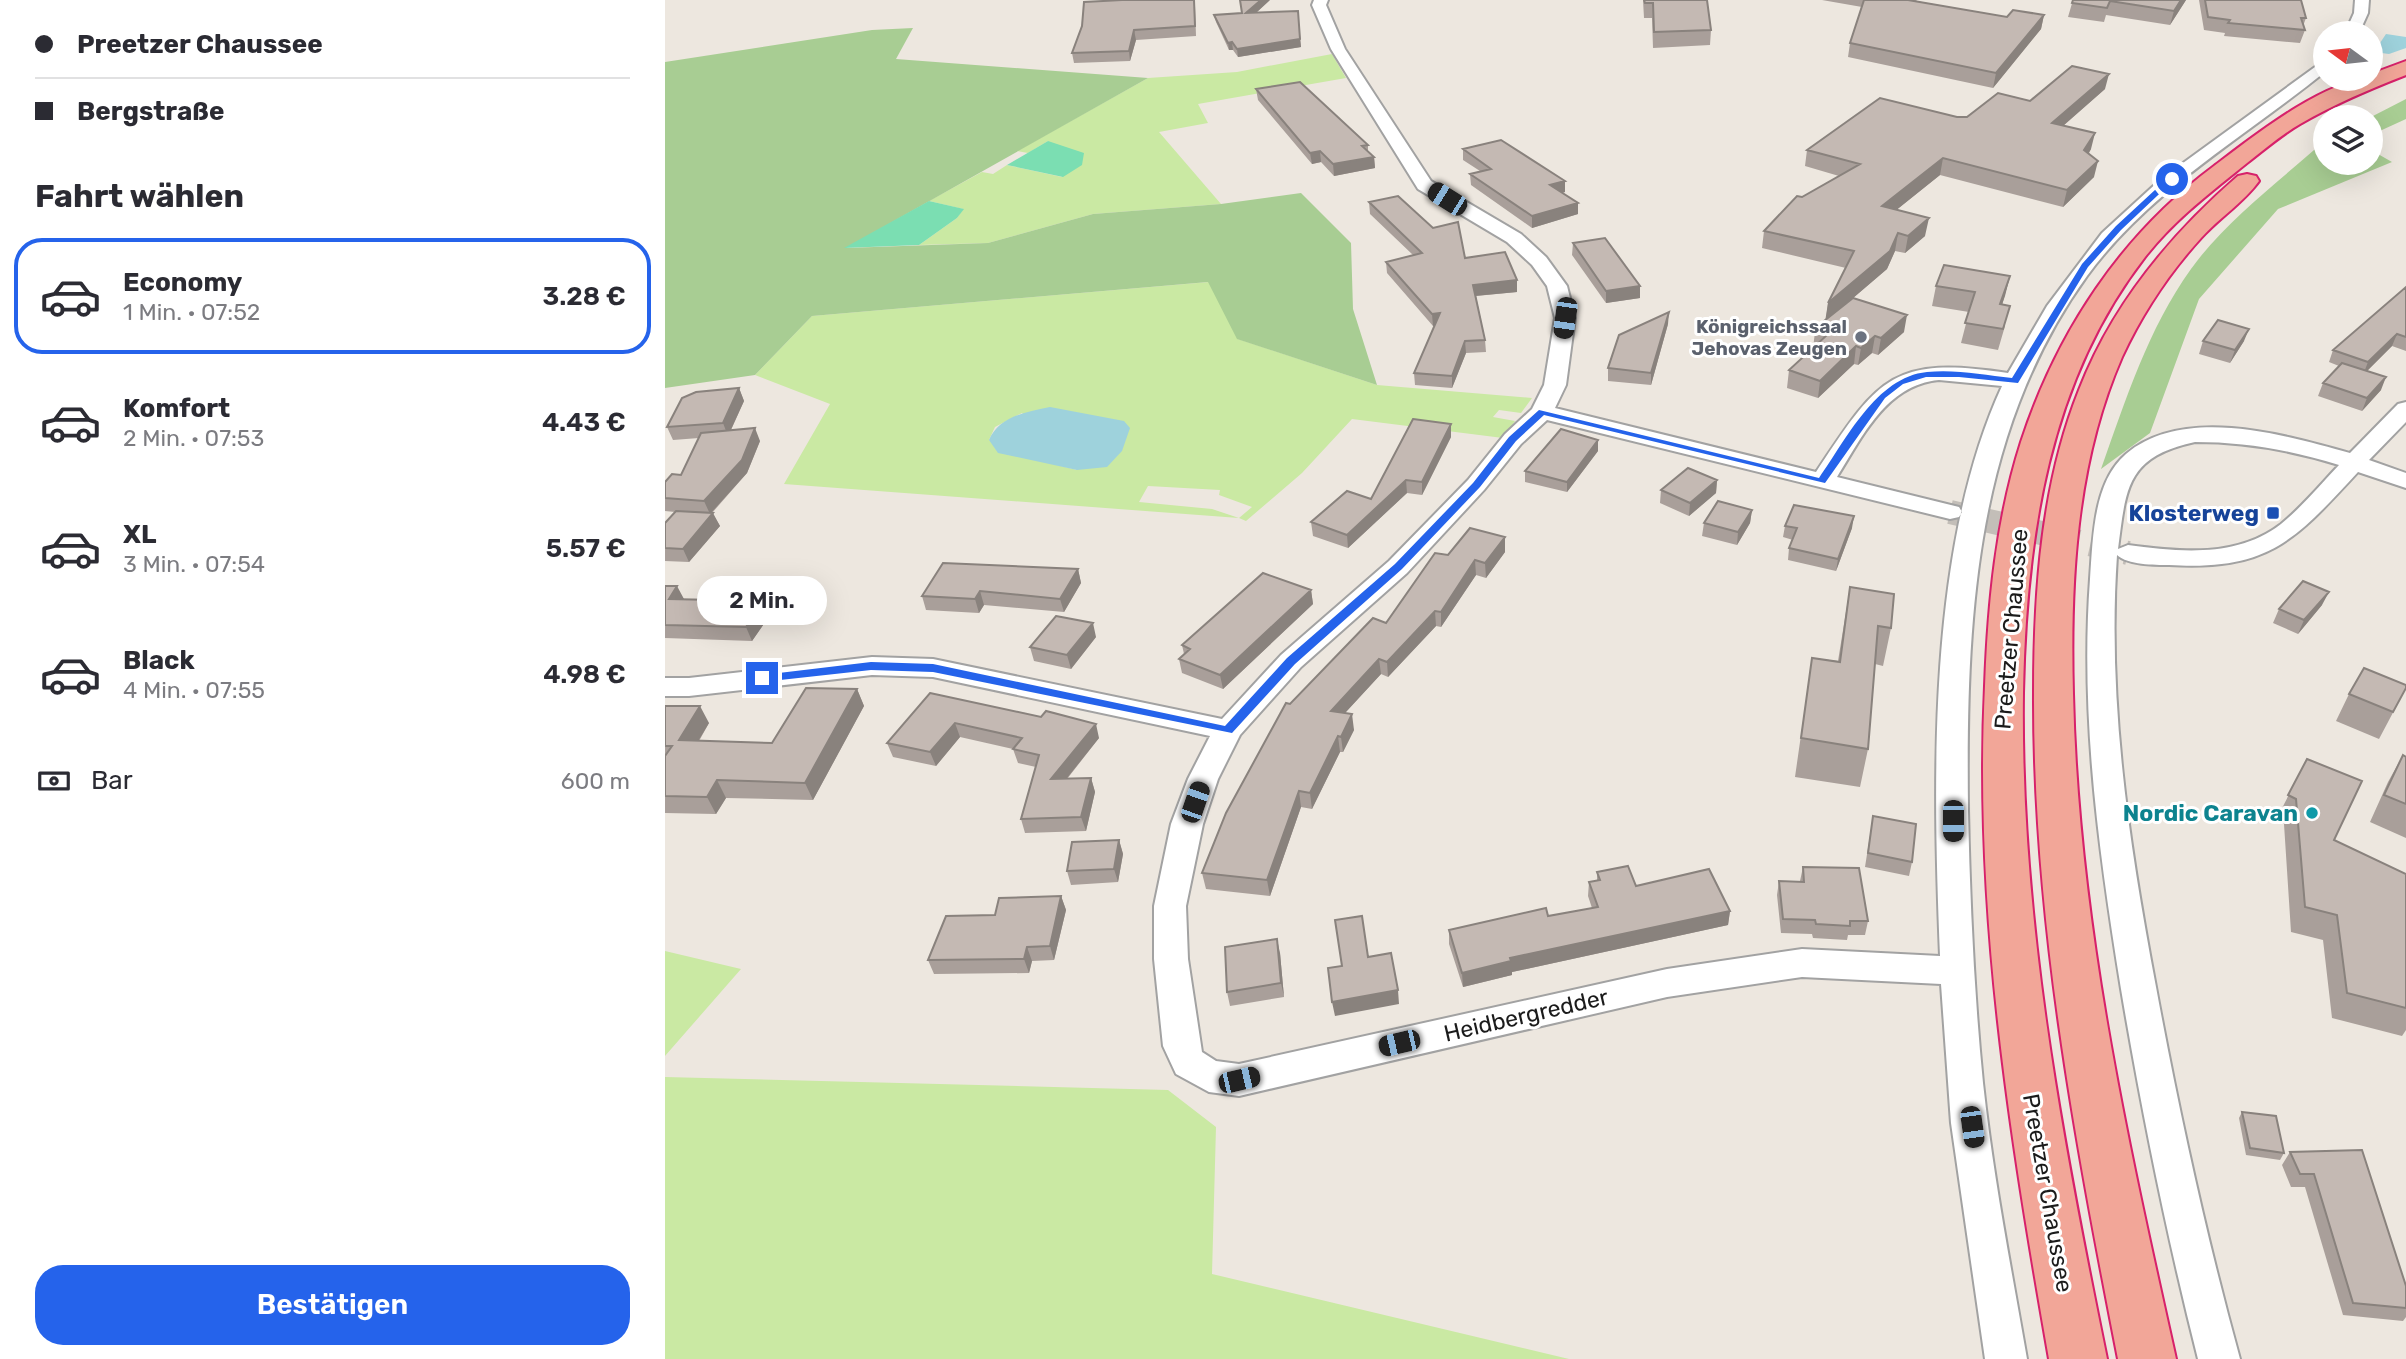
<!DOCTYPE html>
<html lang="de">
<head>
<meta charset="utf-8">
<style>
  body { margin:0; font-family:Rubik,sans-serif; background:#f2f2f3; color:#2b2b33; height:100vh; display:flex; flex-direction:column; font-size:26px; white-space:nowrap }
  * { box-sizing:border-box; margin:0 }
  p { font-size:23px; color:#7c7c81 }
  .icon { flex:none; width:38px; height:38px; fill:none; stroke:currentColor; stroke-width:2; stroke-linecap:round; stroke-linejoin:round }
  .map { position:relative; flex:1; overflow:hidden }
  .sheet { display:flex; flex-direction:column; background:#fff; width:665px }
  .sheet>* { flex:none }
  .banner { display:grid; align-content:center; height:154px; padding:0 35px; background:#fff }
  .needle { width:46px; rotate:285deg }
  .buttons { position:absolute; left:1648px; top:21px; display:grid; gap:14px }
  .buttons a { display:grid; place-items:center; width:70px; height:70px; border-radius:50%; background:#fff; box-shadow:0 7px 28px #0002; font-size:35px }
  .end { position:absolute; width:32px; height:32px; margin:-16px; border:9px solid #2563eb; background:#fff; box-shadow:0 0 0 4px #fff }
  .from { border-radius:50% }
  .bubble { position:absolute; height:49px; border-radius:24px; background:#fff; box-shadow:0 7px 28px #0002; font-size:23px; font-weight:600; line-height:49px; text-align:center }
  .car { position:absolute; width:21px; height:42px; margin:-21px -10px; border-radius:9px; box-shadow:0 0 5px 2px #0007; background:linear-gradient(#222 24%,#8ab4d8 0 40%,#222 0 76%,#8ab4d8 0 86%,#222 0) }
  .banner b { display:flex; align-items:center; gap:24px; height:66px; font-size:26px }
  .banner b+b { border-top:2px solid #e1e1e2 }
  .banner i { width:18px; height:18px; background:#2b2b33 }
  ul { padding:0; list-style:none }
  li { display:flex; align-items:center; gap:21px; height:116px; margin:0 14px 10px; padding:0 21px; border:4px solid transparent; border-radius:28px }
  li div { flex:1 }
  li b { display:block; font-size:26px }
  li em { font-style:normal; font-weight:600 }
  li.current { border-color:#2563eb }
  li>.icon { width:63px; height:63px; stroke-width:1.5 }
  h2 { padding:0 35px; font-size:32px; line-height:84px }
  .pay { display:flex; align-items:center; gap:18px; height:77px; padding:0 35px; font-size:26px }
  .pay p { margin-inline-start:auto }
  .cta { display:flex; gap:14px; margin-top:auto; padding:14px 35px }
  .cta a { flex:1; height:80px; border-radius:28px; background:#2563eb; color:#fff; font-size:28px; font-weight:600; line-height:80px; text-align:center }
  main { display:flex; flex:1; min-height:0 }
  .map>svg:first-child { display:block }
</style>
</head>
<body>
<main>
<section class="sheet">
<div class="banner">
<b><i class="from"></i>Preetzer Chaussee</b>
<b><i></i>Bergstraße</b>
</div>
<h2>Fahrt wählen</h2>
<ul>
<li class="current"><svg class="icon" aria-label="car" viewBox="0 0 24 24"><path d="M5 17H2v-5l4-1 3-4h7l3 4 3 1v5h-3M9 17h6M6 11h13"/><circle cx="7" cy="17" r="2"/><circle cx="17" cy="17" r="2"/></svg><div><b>Economy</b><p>1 Min. · 07:52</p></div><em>3.28 €</em></li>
<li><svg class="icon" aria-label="car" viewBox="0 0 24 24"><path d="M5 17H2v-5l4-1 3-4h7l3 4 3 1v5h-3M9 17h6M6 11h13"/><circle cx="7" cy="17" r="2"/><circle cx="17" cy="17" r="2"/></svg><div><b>Komfort</b><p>2 Min. · 07:53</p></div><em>4.43 €</em></li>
<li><svg class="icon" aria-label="car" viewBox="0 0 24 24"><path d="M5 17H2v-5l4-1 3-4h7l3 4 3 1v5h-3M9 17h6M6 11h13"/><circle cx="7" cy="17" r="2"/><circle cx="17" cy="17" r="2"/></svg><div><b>XL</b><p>3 Min. · 07:54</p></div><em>5.57 €</em></li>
<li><svg class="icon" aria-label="car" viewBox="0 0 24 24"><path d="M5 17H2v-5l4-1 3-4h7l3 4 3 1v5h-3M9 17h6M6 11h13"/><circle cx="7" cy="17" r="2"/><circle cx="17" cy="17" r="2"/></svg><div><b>Black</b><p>4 Min. · 07:55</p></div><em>4.98 €</em></li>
</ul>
<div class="pay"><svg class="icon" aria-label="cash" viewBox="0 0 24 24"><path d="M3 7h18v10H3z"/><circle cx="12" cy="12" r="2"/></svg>Bar<p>600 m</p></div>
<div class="cta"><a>Bestätigen</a></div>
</section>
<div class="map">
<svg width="1741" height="1359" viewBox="0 0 1741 1359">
  <rect width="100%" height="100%" fill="#ede7df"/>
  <path fill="#cae9a3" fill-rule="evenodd" d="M667 54 681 78 533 104 543 123 494 132 556 204 428 214 323 243 254 245 292 218 298 209 264 201 317 172 328 174 342 165 397 177 383 141 363 153 352 151 483 78 572 72Z
    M544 282 573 339 712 385 867 398 856 413 834 410 828 417 850 421 838 438 687 419 637 473 581 521 574 518 119 484 165 404 90 375 147 316ZM357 413 412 470 384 463 324 440 330 427ZM483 486 555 490 554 495 587 507 574 518 547 509 474 502Z
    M0 951 76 969 0 1056Z
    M0 1077 503 1090 551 1127 547 1274 904 1359H0Z"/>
  <path fill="#a8cd93" d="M248 28 231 59 483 78 181 248 323 243 428 214 556 204 636 193 686 243 688 309 712 385 572 339 543 282 147 316 90 375 0 388V62L207 30Z
    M1741 99V119L1706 135V117Z
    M1661 143V163H1706V150L1727 162 1613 209 1534 299 1485 433 1436 469C1461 399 1483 329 1526 269 1559 223 1607 187 1649 150Z"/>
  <path fill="#7bdeb2" d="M383 141 419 153 417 165 398 177 342 165Z
    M264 201 299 209 292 218 254 245 179 248Z"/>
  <path fill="#9ed2dc" d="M1721 34 1741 37V48L1724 54 1709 52Z
    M385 407 459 421 465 428 457 451 442 467 412 470 333 453 324 440C334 416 361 412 385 407Z"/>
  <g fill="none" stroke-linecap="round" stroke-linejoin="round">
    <path stroke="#c3beb8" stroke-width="24" stroke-dasharray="24 12" stroke-linecap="butt" d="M1285 512 1463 553"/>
    <defs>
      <path id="minor" d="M649 0H663L661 5 680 49 766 181 856 234 881 257 902 286 910 318 901 385 890 408 1151 472C1213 379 1226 355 1343 373L1382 306 1437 233 1496 179 1661 59V71C1580 137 1485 190 1422 276 1308 434 1301 623 1303 811 1305 902 1309 993 1318 1083 1328 1176 1346 1267 1362 1359H1320L1286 1123 1276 984 1137 977 1002 997 574 1096 544 1092 511 1074 498 1046 489 959V906L506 824 523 779 545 736 268 677 207 675 24 696H0V678H24L207 657 268 659 557 719 616 655 724 561 803 480 840 434 867 409 879 385 890 318 882 286 867 265 842 242 753 189 666 49 647 5ZM1274 380 1337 386C1262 549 1268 779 1275 956L1137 949 1002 969 574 1064 551 1061 537 1052 523 959 521 906 538 824 553 779 575 735 636 667 742 573 819 490 856 444 882 420 1285 519 1294 517 1297 512 1294 507 1172 477C1198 436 1221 385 1274 380Z
        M1690 0H1704L1703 13 1694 33H1680L1689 13Z
        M1741 402V422L1704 460 1741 473V488L1693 472C1630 540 1604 571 1504 565 1489 565 1463 565 1452 555 1442 701 1464 844 1491 987 1514 1112 1541 1236 1575 1359H1533C1502 1237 1477 1113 1456 989 1434 853 1415 717 1425 579 1428 539 1428 482 1461 454 1519 405 1620 435 1685 453L1733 404ZM1530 442C1580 442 1626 450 1674 465 1655 485 1637 507 1616 524 1572 558 1515 552 1463 545L1453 549C1461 488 1461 457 1530 442Z"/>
      <path id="trunk" d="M1741 61V75C1705 89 1669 104 1635 124 1616 135 1599 150 1582 163 1546 192 1509 220 1480 257 1383 382 1361 539 1358 693 1355 918 1397 1139 1442 1359H1384C1345 1136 1309 913 1320 686 1323 604 1331 520 1356 442 1392 332 1456 235 1549 166 1586 138 1660 79 1706 79V74Z
        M1582 174 1591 176 1594 181C1579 202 1554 218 1536 238 1504 273 1477 314 1457 357 1411 462 1405 581 1408 694 1413 920 1462 1139 1511 1359H1453C1410 1139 1368 919 1369 693 1369 592 1376 485 1414 390 1447 305 1505 235 1573 176Z"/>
    </defs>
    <use href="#minor" stroke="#a2a2a2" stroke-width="4"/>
    <use href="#trunk" stroke="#d7216a" stroke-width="4"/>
    <use href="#minor" fill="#fff" fill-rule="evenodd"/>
    <use href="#trunk" fill="#f2a698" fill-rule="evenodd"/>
  </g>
  <path fill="#a99f9a" d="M605 0 591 13 633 11 636 47 573 57 568 50H564L551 22 549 15 577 13Z
    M978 0H1042L1046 30 1045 45 988 48 987 18H979Z
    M1157 0H1252L1251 1 1342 17 1379 15 1376 29 1328 88 1183 57 1185 43 1197 7Z
    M1408 0H1521L1505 25 1441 15 1439 22 1403 17Z
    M1534 0H1636L1641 18 1638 26 1640 30 1635 43 1559 36 1560 33 1539 30Z
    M530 6 531 36 471 40 465 61 409 63 407 53Z
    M591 89 703 145V152L709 157 710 168 669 176 656 162 647 164 593 100Z
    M1440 89 1398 126 1426 149 1424 153 1429 177 1398 207 1275 175 1231 210 1260 236 1240 253 1230 251 1222 269 1188 298 1239 332 1213 355 1207 353 1193 365 1189 364 1153 398 1122 388 1124 370 1148 348 1150 332 1153 330 1154 325 1161 319 1163 303 1181 268 1097 248 1099 231 1174 176 1140 166 1142 150 1292 117H1302L1365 101Z
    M798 149 900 181V192L897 193 913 214 867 228 806 185 805 174 815 171 798 160Z
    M704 202 800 258 852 280V292L811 296 820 340 821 352 801 353 787 388 750 385 749 373 770 325 768 326 722 273 721 262 748 255 705 214Z
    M908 243 975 298 941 303 907 255Z
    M1345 276 1337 305 1340 326 1333 350 1296 343 1304 312 1267 306 1271 286Z
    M1741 287V351L1727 346 1702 371 1716 390 1697 411 1653 396 1658 383 1674 366 1664 362 1668 350Z
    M1003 324 986 385 943 381V368Z
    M1538 341H1579L1565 363 1534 354Z
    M74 388 79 401 66 430 95 441 82 473 47 513 55 526 24 562 0 561V523L10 512 0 511V482L16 475 34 438 8 440 2 427Z
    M786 424V437L757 495 742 493 683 548 648 536 646 522 706 499Z
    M933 451 902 492 860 482V471Z
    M1052 480 1051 493 1024 516 995 503 996 490Z
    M1087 510 1085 523 1072 545 1037 536 1039 523Z
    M1120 526 1187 528 1171 571 1123 560 1124 548 1128 540 1118 537Z
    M840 537V552L821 578 811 575 776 627 771 626 723 677 716 674 680 713 689 730 678 752H675L647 809 636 807 605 896 541 889 537 873 625 704 721 623 783 555Z
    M413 569 416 583 399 612 319 605 314 613 261 610 257 596Z
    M0 586 19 599 105 615 87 641 0 638Z
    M1185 587 1226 628 1218 666 1210 664 1203 749 1195 787 1130 777 1147 658 1173 661Z
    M646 590 648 604 558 689 517 673 514 659 519 654 517 645Z
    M1657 605 1633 634 1608 623 1614 609Z
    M431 637 406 669 369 661 365 647Z
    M1741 688 1714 739 1671 721 1684 694Z
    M192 689 199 706 148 800 61 798 51 814 0 813V706L44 723 34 741 107 743Z
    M265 693 434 738 402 779 426 778 430 792 421 831 360 833 356 819 371 767 353 763 348 749 295 737 271 766 228 757 222 743Z
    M1738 755 1741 757V838L1705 822 1723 782Z
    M1642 759 1669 840 1741 874V1030L1737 1036 1667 1018 1658 940 1626 932 1619 824 1611 820Z
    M1208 816 1247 862 1244 876 1200 867Z
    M454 840 458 854 453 882 406 885 402 871Z
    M1138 867 1203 921 1200 935H1183L1182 940 1148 938 1147 934 1116 933 1112 895 1114 881H1135Z
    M932 872 971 886 1065 911 1063 925 847 972V975L798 987 784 944V930L883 916 927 908 923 896 924 882 932 881Z
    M396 896 401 910 389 960 367 961 364 973 269 974 263 960 330 915Z
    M615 953 619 997 565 1006 562 992Z
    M1577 1112 1619 1153 1615 1160 1581 1155 1574 1118Z
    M1697 1150 1741 1286V1317L1738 1321 1678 1315 1640 1187H1626L1617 1165 1625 1152Z"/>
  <path fill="#89827d" d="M596 0H605L582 21 581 13Z
    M1516 0H1521L1505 25 1509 11Z
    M1379 15 1376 29 1328 88 1331 73Z
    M469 30 471 40 465 61 464 51Z
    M635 39 636 47 573 57 572 49Z
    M567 42 568 50H564L563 43Z
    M1444 74 1440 89 1383 139 1387 123Z
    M1430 133 1426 149 1415 167 1419 150Z
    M655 151 656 162 647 164 645 153Z
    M709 157 710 168 669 176 668 164Z
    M1278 158 1275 175 1214 224 1217 206Z
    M1433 161 1429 177 1398 207 1402 190Z
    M900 181V192L885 196V185Z
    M913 203V214L867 228V216Z
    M1264 218 1260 236 1240 253 1243 236Z
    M1233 233 1230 251 1222 269 1160 322 1163 303Z
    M1345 276 1340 296 1330 325 1335 304Z
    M852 280V292L809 296 808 285Z
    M975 286V298L941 303V291Z
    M1004 312 1003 324 986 385V373Z
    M775 313 776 325 768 326 767 314Z
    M1242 315 1239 332 1213 355 1216 338Z
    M1584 329 1579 341 1565 363 1570 350Z
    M1732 334 1727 346 1698 375 1703 362Z
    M1210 336 1207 353 1193 365 1196 348Z
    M800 341 801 353 787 388V376Z
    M1191 346 1189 364 1153 398 1155 381Z
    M1721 377 1716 390 1697 411 1702 398Z
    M74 388 79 401 63 436 58 423Z
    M786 424V437L757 495V482Z
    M90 428 95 441 82 473 45 514 39 501Z
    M933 440V451L902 492V482Z
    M741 480 742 493 683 548 682 535Z
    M1052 480 1051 493 1024 516 1025 503Z
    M1087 510 1085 523 1072 545 1073 532Z
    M48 513 55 526 24 562 18 549Z
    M1189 516 1187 528 1171 571 1173 559Z
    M840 537V552L821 578 820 563Z
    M810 560 811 575 776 627V612Z
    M413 569 416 583 399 612 395 599Z
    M12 586 19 599H4Z
    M646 590 648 604 558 689 555 675Z
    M315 591 319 605 314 613 310 599Z
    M1664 592 1657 605 1633 634 1639 620Z
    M99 601 105 615 87 641 81 627Z
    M770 611 771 626 723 677 722 662Z
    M428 623 431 637 406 669 402 655Z
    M714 659 716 674 668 726 666 711Z
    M192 689 199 706 148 800 140 783Z
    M35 706 44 723 23 758 14 740Z
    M687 714 689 730 678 752 676 737Z
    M290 723 295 737 271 766 265 752Z
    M431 724 434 738 390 793 386 779Z
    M673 736 675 752 647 809 645 793Z
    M426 778 430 792 421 831 416 817Z
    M52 780 61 798 51 814 42 797Z
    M634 791 636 807 605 896 602 880Z
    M454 840 458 854 453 882 449 869Z
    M396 896 401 910 389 960 385 946Z
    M1065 911 1063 925 847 972V975L798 987 797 973 845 958Z
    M612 939 615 953 619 997 616 983Z
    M362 947 367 961 364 973 359 959Z
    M733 990 734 1004 670 1016 667 1002Z"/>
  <path fill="#c4b9b3" stroke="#89827d" stroke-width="2" d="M457 0H529L530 26 469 30 464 51 407 53 417 26 419 2Z
    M575 0H596L581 13 633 11 635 39 572 49 567 42 563 43 549 15 577 13Z
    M979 0H1042L1046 30 989 32 988 3H980Z
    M1199 0H1243L1342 17 1348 10 1379 15 1331 73 1185 43Z
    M1408 0H1516L1509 11 1445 1 1442 8 1407 3Z
    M1540 0H1636L1641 18H1636L1640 30 1563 23 1565 20 1543 17Z
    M1407 66 1444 74 1387 123 1430 133 1419 150 1433 161 1402 190 1278 158 1217 206 1264 218 1243 236 1233 233 1225 251 1163 303 1189 251 1099 231 1132 196 1137 197 1195 164 1142 150 1215 98 1292 117H1302L1333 93 1365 101Z
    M635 82 703 145 697 146 709 157 668 164 655 151 645 153 591 89Z
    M836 140 900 181 885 185 913 203 867 216 805 174 826 169 798 149Z
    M733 196 768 228 793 222 800 258 840 252 852 280 808 285 820 340 800 341 787 376 749 373 775 313 767 314 721 262 757 253 704 202Z
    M940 238 975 286 941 291 908 243Z
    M1279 265 1345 276 1335 304 1345 306 1338 329 1300 323 1310 292 1271 286Z
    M1741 287V337L1732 334 1703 362 1668 350Z
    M1188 298 1242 315 1216 338 1210 336 1196 348 1191 346 1155 381 1124 370 1161 336 1150 332 1158 326 1154 325Z
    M1004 312 986 373 943 368 954 335Z
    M1553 320 1584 329 1570 350 1538 341Z
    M1677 363 1721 377 1702 398 1658 383Z
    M74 388 58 423 2 427 17 398 31 392Z
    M748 419 786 424 757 482 741 480 682 535 646 522 682 491 706 499Z
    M90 428 77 460 39 501 0 498V482L7 474 16 475 36 433Z
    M896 429 933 440 902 482 860 471Z
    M1023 468 1052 480 1025 503 996 490Z
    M1053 501 1087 510 1073 532 1039 523Z
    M1129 505 1189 516 1173 559 1124 548 1132 528 1120 526Z
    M11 511 48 513 18 549 0 548V523Z
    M805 528 840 537 820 563 810 560 776 612 770 611 722 662 714 659 666 711 687 714 676 737 673 736 645 793 634 791 602 880 537 873 561 813 621 703 625 704 708 618 721 623 770 553 783 555Z
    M278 563 413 569 395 599 315 591 310 599 257 596Z
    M598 573 646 590 555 675 514 659 525 649 517 645Z
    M1638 581 1664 592 1639 620 1614 609Z
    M0 586H12L4 599 99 601 81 627 0 625Z
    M1185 587 1229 594 1226 628 1213 626 1203 749 1136 738 1147 658 1175 662Z
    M391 616 428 623 402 655 365 647Z
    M1699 668 1741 685V688L1728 712 1684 694Z
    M141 688 192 689 140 783 52 780 42 797 0 796V756L7 746H0V706H35L14 740 107 743Z
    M265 693 376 717 381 711 431 724 386 779 426 778 416 817 356 819 374 755 348 749 357 738 290 723 265 752 222 743Z
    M1738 755 1741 757V804L1719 795Z
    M1642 759 1697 781 1669 840 1741 874V1008L1682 993 1672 915 1640 907 1631 799 1623 795Z
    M1208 816 1251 824 1247 862 1203 853Z
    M454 840 449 869 402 871 407 842Z
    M963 866 971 886 1044 869 1065 911 845 958 846 961 797 973 784 930 881 908 883 916 933 907 924 882 935 880 932 872Z
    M1138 867 1194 868 1203 921H1185V926L1151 924 1150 920 1118 919 1114 881 1139 882Z
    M396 896 385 946 362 947 359 959 263 960 281 916 330 915 334 898Z
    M697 916 703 957 726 953 733 990 667 1002 663 968 677 966 670 920Z
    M612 939 616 983 562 992 560 947Z
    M1577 1112 1611 1116 1619 1153 1585 1148Z
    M1697 1150 1741 1286V1308L1688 1303 1649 1174H1635L1625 1152Z"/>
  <path fill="#2563eb" d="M1504 177 1510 179 1456 230 1423 267 1353 383 1294 377H1261L1238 384 1220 398 1160 483 879 415 851 441 815 487 737 569 630 664 567 733 268 672 206 670 97 682 92 678 97 675 206 662 268 664 560 726 622 658 730 564 808 483 844 437 874 410 1154 478C1181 440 1211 377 1262 372 1290 369 1319 375 1347 378L1417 264 1451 226Z"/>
  <circle fill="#6b7280" stroke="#fff" stroke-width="2.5" cx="1196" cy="337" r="7"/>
  <rect fill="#1a4fb4" stroke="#fff" stroke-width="2.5" x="1601" y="506" width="14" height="14" rx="3.5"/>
  <circle fill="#0f9aa8" stroke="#fff" stroke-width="2.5" cx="1647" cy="813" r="7"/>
  <g text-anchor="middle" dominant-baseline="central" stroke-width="6" stroke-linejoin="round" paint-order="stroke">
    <g font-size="19" font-weight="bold" fill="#5b616d" stroke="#fff" text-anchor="end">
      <text x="1182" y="326">Königreichssaal<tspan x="1182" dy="22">Jehovas Zeugen</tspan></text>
    </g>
    <g font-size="23" font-weight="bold" fill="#164399" stroke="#fff" text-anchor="end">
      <text x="1594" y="513">Klosterweg</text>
    </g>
    <g font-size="23" fill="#1b1b1b" stroke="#fff">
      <text transform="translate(1346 629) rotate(-85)">Preetzer Chaussee</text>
      <text transform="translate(861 1015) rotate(-13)">Heidbergredder</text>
      <text transform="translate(1383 1193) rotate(80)">Preetzer Chaussee</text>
    </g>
    <g font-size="23" font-weight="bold" fill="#0d838f" stroke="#fff" text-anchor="end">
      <text x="1633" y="813">Nordic Caravan</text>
    </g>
  </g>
</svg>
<div class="buttons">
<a><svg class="needle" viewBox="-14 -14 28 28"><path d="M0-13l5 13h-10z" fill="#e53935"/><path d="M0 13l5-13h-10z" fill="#7c7c81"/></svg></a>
<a><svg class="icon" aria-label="layers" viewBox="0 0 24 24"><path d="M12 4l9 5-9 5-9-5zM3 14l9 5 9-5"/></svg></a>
</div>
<i class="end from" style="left:1507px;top:179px"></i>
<i class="end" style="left:97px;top:678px"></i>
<div class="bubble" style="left:32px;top:576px;width:130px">2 Min.</div>
<i class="car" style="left:782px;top:199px;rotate:302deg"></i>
<i class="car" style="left:900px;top:318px;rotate:188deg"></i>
<i class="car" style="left:530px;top:802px;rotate:19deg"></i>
<i class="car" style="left:1288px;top:821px;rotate:180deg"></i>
<i class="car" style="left:734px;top:1043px;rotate:257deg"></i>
<i class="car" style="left:574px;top:1080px;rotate:77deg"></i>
<i class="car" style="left:1307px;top:1127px;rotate:172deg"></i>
</div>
</main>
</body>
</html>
